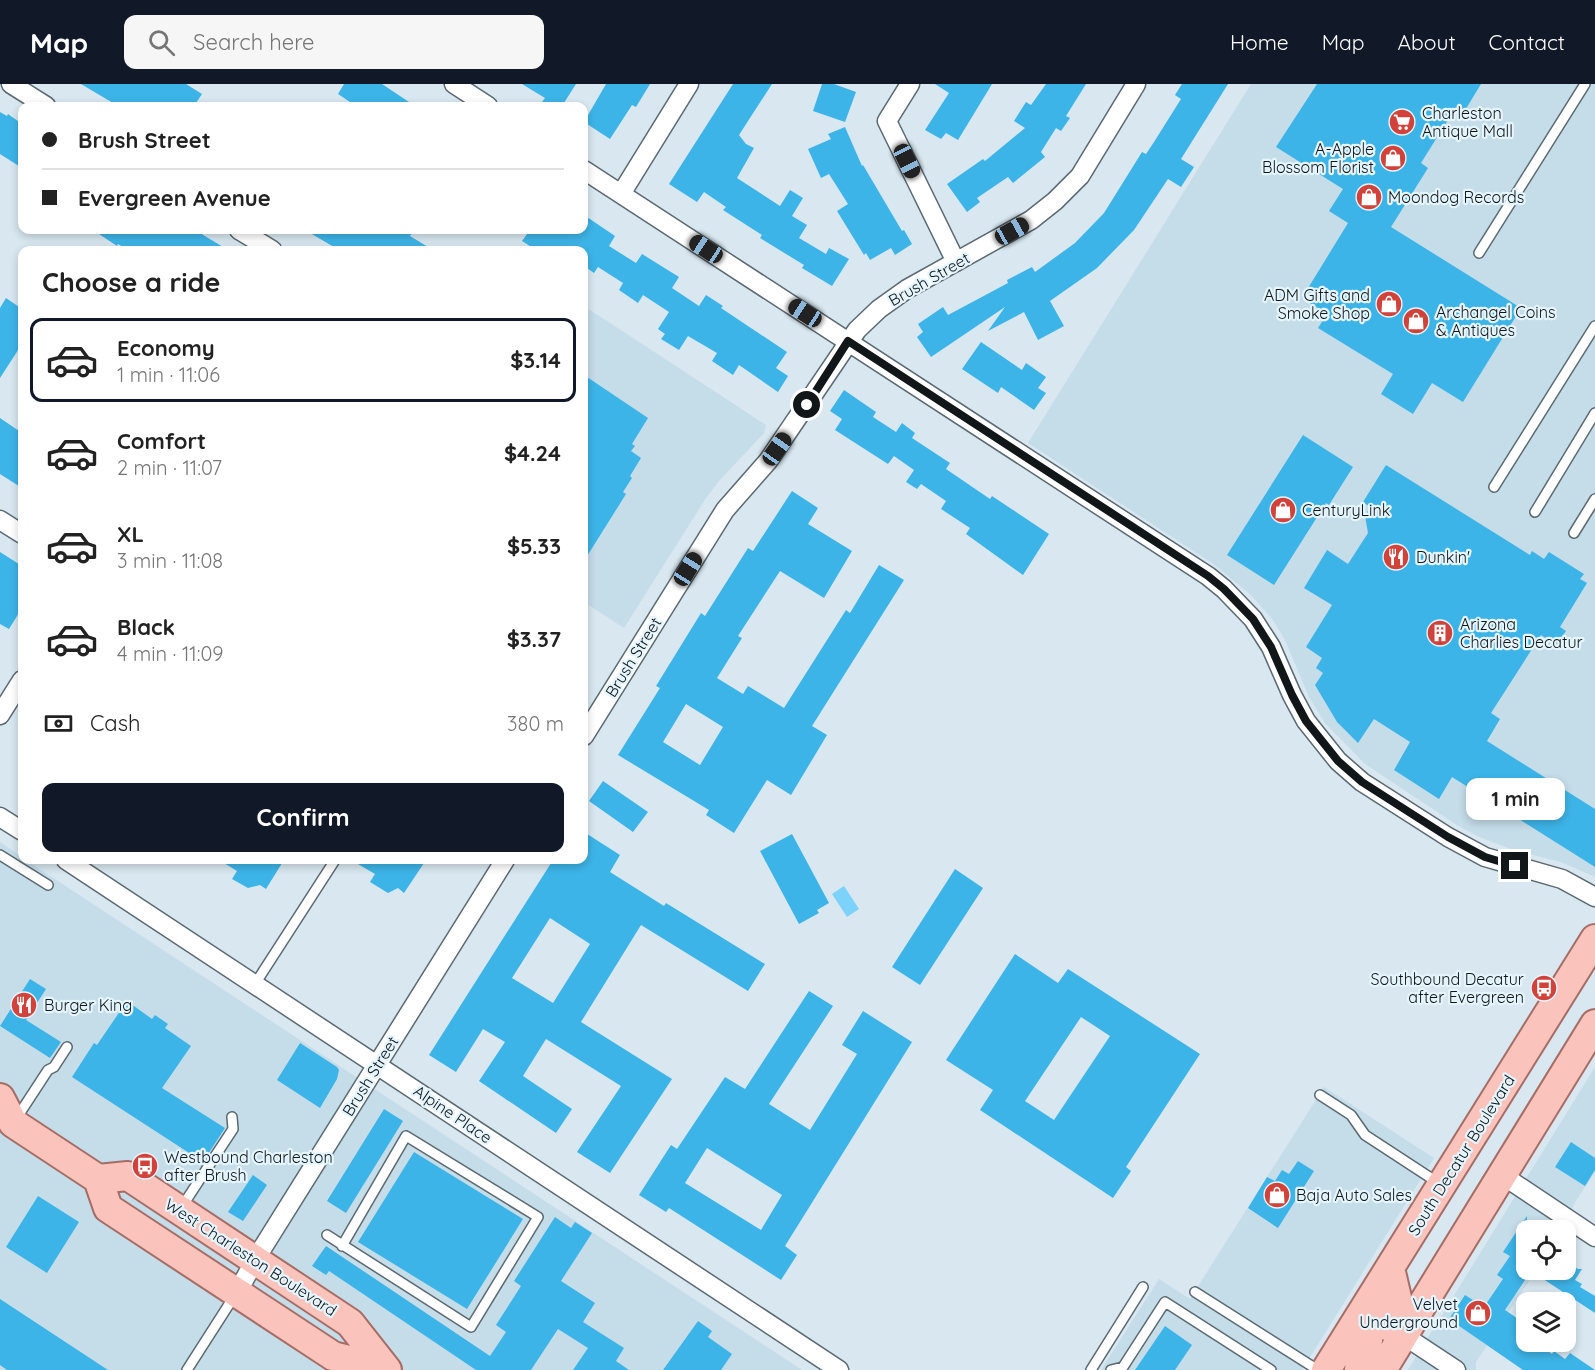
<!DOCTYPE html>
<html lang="en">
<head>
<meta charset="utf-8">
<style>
  body { margin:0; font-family:Quicksand,sans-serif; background:#f6f6f6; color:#222; height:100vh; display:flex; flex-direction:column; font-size:22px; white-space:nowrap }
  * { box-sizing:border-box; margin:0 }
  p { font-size:20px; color:#767676 }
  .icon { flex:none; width:33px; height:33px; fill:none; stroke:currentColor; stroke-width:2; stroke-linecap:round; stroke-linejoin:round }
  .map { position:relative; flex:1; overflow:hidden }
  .panel { position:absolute; left:18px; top:162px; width:570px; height:618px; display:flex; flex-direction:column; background:#fff; border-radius:12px; box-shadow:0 3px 9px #0003 }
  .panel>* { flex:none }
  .banner { position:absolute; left:18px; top:18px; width:570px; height:132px; border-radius:12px; box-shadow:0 3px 9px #0003; display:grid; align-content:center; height:132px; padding:0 24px; background:#fff }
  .fabs { position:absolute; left:1516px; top:1136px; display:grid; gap:12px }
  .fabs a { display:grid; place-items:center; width:60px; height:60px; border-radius:12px; background:#fff; box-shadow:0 3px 9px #0003; font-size:30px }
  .end { position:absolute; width:27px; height:27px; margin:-14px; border:8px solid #111619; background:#fff; box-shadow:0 0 0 3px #fff }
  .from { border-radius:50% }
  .bubble { position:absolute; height:42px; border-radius:12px; background:#fff; box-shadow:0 3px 9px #0003; font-size:20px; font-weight:700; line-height:42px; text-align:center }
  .car { position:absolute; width:18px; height:36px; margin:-18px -9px; border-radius:8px; box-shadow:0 0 4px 2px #0007; background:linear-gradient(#222 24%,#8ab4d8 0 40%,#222 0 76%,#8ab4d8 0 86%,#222 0) }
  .banner b { display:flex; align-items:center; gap:21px; height:57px; font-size:22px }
  .banner b+b { border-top:2px solid #e0e0e0 }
  .banner i { width:15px; height:15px; background:#222 }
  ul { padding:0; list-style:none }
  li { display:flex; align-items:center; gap:18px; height:84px; margin:0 12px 9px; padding:0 12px; border:3px solid transparent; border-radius:12px }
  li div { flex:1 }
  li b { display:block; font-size:22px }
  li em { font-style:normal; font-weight:700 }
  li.selected { border-color:#111827 }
  li>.icon { width:54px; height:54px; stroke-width:1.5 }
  h2 { padding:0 24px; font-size:27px; line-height:72px }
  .pay { display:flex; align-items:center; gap:15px; height:66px; padding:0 24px; font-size:22px }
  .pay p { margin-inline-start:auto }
  .primary-button { display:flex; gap:12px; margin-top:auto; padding:12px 24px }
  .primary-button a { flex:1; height:69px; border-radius:12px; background:#111827; color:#fff; font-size:24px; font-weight:700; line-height:69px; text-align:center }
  header { display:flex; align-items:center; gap:36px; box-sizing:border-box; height:84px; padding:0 30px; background:#111827; color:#fff }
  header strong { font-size:28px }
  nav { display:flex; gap:33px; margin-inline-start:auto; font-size:21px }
  .search { width:420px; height:54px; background:#f6f6f6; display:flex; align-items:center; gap:15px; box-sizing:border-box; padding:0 21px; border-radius:12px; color:#767676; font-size:22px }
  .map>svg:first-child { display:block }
</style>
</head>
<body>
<header>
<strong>Map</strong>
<div class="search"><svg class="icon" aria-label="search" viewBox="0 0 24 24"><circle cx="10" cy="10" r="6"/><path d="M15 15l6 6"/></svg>Search here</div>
<nav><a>Home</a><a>Map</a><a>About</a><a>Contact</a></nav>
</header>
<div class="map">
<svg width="1595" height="1286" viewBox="0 0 1595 1286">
  <rect width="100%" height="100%" fill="#d8e7f0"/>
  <path fill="#c5dce9" d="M1251 0H1595V793L1561 778 1513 766 1477 752 1457 741 1365 680 1325 639 1309 613 1285 556 1273 536 1251 511 1212 479 1028 359Z
    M584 222 766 341 764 349 718 398 706 414 624 544 584 518Z
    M0 758 22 773V776H26L802 1286H0Z
    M1595 983V1088L1575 1118 1563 1146H1527V1185H1537L1476 1278V1286H1408Z
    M1324 1003 1434 1074 1302 1286H1101L1159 1195 1190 1215Z"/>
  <path fill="#7dd2fc" d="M844 802 859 825 847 833 832 810Z"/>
  <path fill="#3db4e7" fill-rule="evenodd" d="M81 0H186L202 10 194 22H118Z
    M344 0H382L415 22H356L338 10Z
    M522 0H576L562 22H539L545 14Z
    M606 0H650L636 23 632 21 610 55 584 38Z
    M733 0H772L739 51 746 60 754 64 737 94 780 122 790 106 803 114 792 132 807 141 799 154 826 170 829 164 849 175 832 202 802 184 804 181 760 154 762 151 723 126 726 123 704 108 697 118 669 100Z
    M822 0H834L856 8 845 38 813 27Z
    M935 0H992L958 56 946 49 941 55 925 46 949 9Z
    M1046 0H1086L1066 32 1070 34 1061 47 1056 44 1041 68 1045 73 1013 99 1008 93 977 114 980 118 967 128 947 100 983 75 985 77 1025 44 1014 37 1026 18 1031 21Z
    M1182 0H1228L1181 75 1194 83 1181 103 1168 95 1134 146 1097 184 1050 217 1064 242 1038 256 1024 228 988 247 1005 223 931 273 917 253 923 248 918 240 943 223 948 231 1008 199 1007 196 1032 183 1035 188 1075 159 1104 129 1142 68 1146 70 1154 58 1181 15 1175 11Z
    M1317 0H1481L1464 28 1456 23 1421 79 1428 84 1391 143 1521 224 1463 318 1432 299 1413 330 1381 310 1393 290 1318 244 1327 230 1302 214 1348 139 1329 127 1343 105 1276 63Z
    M0 28 7 32 8 30 22 40V84L0 70Z
    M845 43 862 82 863 81 902 147 904 146 912 160 895 171 891 164 870 176 866 169 864 171 837 127 848 120 829 90 821 94 808 65 831 55 828 50Z
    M584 131 615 152 609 162 636 179 642 170 679 193 672 204 699 222 706 211 723 222 721 224 787 268 776 284 788 292 778 308 739 281 733 291 712 277 717 269 688 252 679 266 661 255 665 250 658 245 669 228 643 211 638 219 619 206 623 199 598 183 594 189 584 182V166H536L522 157 530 146H584Z
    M93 146H195L228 166H128L118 160 117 162Z
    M305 146H414L410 152 433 166H339Z
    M6 214 22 225V260L0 294V224Z
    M981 258 1022 286 1026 279 1046 293 1038 304 1046 309 1034 326 1001 303 998 309 962 285Z
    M584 291 648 334 632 360 635 362 631 367 641 374 630 392 632 394 623 408 626 410 584 477Z
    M844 306 876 328 873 333 896 348 902 339 915 349 912 354 950 379 946 385 990 415 992 412 1049 450 1023 491 966 450 970 444 941 425 946 417 921 400 917 405 906 398 914 386 894 372 888 380 835 346 842 335 830 327Z
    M0 334 22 349V404L0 390Z
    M1303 351 1353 383 1329 421 1326 419 1274 501 1227 471Z
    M1386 381 1530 471 1532 467 1544 475 1549 468 1584 490 1580 495 1587 499 1560 543 1566 547 1556 561 1541 551 1491 629 1500 635 1487 657 1595 725V783L1452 693 1439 715 1394 686 1410 658 1374 635 1358 659 1337 638 1315 601 1323 589 1316 584 1322 574 1306 563 1332 521 1304 504 1327 466 1348 480 1368 449 1365 432 1370 423 1363 418Z
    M792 407 818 424 808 440 852 467 824 514 780 487 738 552 742 554 717 594 743 610 748 602 784 624 846 526 850 529 879 481 904 496 812 642 827 651 791 711 767 696 734 749 706 731 709 726 618 671 660 604 656 602 701 529 705 532 748 464 753 467ZM686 620 723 643 700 681 663 658Z
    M0 468 22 482V524L9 545 0 540Z
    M603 697 648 728 633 748 589 717Z
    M584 748 620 771 610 788 664 822 666 819 765 880 748 907 641 841 581 938 672 995 610 1089 577 1068 621 1002 546 955 523 992 572 1025 556 1049 479 997 505 958 483 945 456 988 429 971 553 776H584ZM550 834 590 860 553 919 512 894Z
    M792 750 829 819 817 826 819 829 799 840 760 767Z
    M219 776H284L266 805 260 801 248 804 232 795 237 787Z
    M351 776H426L404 809 398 804 388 809 370 798 375 790Z
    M955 785 983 804 920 901 892 883Z
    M1015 870 1058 899 1068 885 1200 970 1126 1083 1131 1087 1113 1114 980 1026 993 1006 946 976ZM1081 933 1110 952 1054 1036 1025 1017Z
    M30 895 46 905 26 936 61 958 50 974 0 942Z
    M809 907 833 922 769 1020 810 1046 857 970 842 961 863 927 912 958 785 1162 797 1171 781 1196 669 1124 666 1128 639 1111 671 1061 677 1065 725 993 745 1005ZM707 1064 782 1111 761 1146 685 1099Z
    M127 917 152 935 155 931 168 940 165 944 191 962 162 1004 225 1044 203 1078 72 993 94 959 97 961Z
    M300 959 337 983 339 986 337 995 320 1024 277 996Z
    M384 1025 403 1037 346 1129 327 1117Z
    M1571 1058 1595 1074V1086L1585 1102 1555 1083Z
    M414 1068 523 1135 467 1225 358 1158Z
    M1298 1077 1314 1087 1278 1144 1248 1124 1267 1093 1275 1097 1282 1086 1289 1090Z
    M253 1091 267 1101 243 1137 228 1128Z
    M38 1112 79 1138 47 1189 6 1163Z
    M1527 1132V1193L1505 1226 1527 1241V1257H1534L1552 1270 1554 1267 1565 1275 1570 1269 1595 1286H1523L1449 1235 1465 1211 1484 1223 1503 1195 1497 1191 1510 1172 1503 1168Z
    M555 1133 571 1144 575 1138 592 1149 561 1197 595 1219 583 1238 624 1264 616 1277 629 1286H573L588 1264 558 1245 531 1286H476L329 1187 326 1191 312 1182 326 1162 490 1272 506 1248 496 1241 521 1202 514 1197Z
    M1566 1177 1578 1185H1582L1575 1196 1582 1200 1580 1203 1595 1212V1229L1528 1185H1566Z
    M0 1215 108 1286H7L0 1281Z
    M698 1237 712 1247 708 1253 732 1270 721 1286H663Z
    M1165 1242 1192 1261 1175 1286H1135Z"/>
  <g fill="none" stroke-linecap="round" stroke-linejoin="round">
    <defs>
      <path id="service" d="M1479 169 1585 0
        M1494 403 1595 242
        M1535 428 1595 329
        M1574 449 1595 415
        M0 771 48 801
        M255 900 335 776
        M1320 1011 1351 1031 1365 1051 1440 1100
        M16 1035 48 986 54 983 67 963
        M181 1124 233 1045 232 1033
        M327 1151 471 1243 538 1133 406 1052 342 1162
        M1195 1208 1318 1286
        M187 1286 235 1211
        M1091 1286 1143 1203
        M1111 1286 1123 1283 1165 1218 1271 1286"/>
      <path id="minor" d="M11 0 46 22
        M454 0 488 22
        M910 0 887 37 956 178
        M584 86 1208 492 1224 505 1253 535 1271 563 1292 611 1306 637 1338 677 1362 698 1448 753 1485 773 1562 795 1595 813
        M621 110 689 0
        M239 146 272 166
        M0 436 22 450
        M0 631 22 596
        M584 652 725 426 768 377 857 246 879 225 907 205 1031 136 1055 117 1080 92 1136 0
        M0 733 22 747
        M66 776 839 1286
        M1502 1091 1595 1153
        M237 1209 255 1176 505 776
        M1403 1251 1456 1286"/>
      <path id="primary" d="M0 1014 13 1039 98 1095 108 1124 333 1272 386 1285
        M98 1095 128 1092 350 1239 387 1286
        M1390 1184 1397 1214 1384 1234 1383 1239 1403 1251
        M1326 1286 1595 855
        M1359 1286C1362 1261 1378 1258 1360 1233
        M1382 1286 1595 940"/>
    </defs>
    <use href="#service" stroke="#5b6970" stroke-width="12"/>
    <use href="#minor" stroke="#5b6970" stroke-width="21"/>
    <use href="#primary" stroke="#a66c66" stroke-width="32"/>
    <use href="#service" stroke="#fff" stroke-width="9"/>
    <use href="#minor" stroke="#fff" stroke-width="18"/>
    <use href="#primary" stroke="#fac3bc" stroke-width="28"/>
  </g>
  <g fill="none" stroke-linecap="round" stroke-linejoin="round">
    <path stroke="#111619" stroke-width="8" d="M807 321 848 257 1208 492 1224 505 1253 535 1271 563 1292 611 1306 637 1338 677 1362 698 1448 753 1485 773 1515 782"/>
  </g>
  <defs>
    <symbol id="supermarket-disc" viewBox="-11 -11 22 22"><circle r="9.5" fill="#d0423a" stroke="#e5f5fd"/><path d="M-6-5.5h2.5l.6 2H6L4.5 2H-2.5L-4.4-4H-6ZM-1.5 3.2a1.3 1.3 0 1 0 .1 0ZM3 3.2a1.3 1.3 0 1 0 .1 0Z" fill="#fff"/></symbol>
    <symbol id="shop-disc" viewBox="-11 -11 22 22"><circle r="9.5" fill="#d0423a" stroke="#e5f5fd"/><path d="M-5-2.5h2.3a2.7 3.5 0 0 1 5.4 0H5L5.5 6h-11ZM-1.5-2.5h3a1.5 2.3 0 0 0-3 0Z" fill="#fff"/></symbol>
    <symbol id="restaurant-disc" viewBox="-11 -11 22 22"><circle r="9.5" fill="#d0423a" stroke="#e5f5fd"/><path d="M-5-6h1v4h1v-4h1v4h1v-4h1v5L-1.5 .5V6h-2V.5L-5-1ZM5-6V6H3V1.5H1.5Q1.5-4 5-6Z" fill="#fff"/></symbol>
    <symbol id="building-disc" viewBox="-11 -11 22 22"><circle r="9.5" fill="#d0423a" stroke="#e5f5fd"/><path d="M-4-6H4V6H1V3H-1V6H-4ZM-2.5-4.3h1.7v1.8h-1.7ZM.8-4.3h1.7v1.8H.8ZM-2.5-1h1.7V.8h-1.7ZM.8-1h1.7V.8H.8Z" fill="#fff"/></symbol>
    <symbol id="bus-disc" viewBox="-11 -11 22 22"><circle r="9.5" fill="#d0423a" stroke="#e5f5fd"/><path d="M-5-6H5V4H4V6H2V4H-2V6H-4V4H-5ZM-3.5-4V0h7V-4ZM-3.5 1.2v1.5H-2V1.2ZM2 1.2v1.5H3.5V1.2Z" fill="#fff"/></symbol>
  </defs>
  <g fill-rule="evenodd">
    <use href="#supermarket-disc" x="1387" y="23" width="30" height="30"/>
    <use href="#shop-disc" x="1378" y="59" width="30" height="30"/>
    <use href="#shop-disc" x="1354" y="98" width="30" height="30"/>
    <use href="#shop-disc" x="1374" y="205" width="30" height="30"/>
    <use href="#shop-disc" x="1401" y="222" width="30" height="30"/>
    <use href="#shop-disc" x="1268" y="411" width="30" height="30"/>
    <use href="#restaurant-disc" x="1381" y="458" width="30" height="30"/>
    <use href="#building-disc" x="1425" y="534" width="30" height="30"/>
    <use href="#bus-disc" x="1529" y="889" width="30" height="30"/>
    <use href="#restaurant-disc" x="9" y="906" width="30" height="30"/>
    <use href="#bus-disc" x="130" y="1067" width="30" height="30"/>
    <use href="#shop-disc" x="1262" y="1096" width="30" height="30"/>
    <use href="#shop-disc" x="1463" y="1214" width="30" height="30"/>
  </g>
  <g text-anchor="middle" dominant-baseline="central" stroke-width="4.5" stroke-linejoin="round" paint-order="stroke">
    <g font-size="16" fill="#111619" stroke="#e5f5fd" text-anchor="start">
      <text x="1422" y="29">Charleston<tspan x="1422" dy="18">Antique Mall</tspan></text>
      <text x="1374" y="65" text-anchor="end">A-Apple<tspan x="1374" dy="18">Blossom Florist</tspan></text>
      <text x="1388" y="113">Moondog Records</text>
      <text x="1370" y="211" text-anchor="end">ADM Gifts and<tspan x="1370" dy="18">Smoke Shop</tspan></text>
      <text x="1436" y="228">Archangel Coins<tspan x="1436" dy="18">&amp; Antiques</tspan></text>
      <text x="1302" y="426">CenturyLink</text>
      <text x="1416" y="473">Dunkin'</text>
      <text x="1460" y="540">Arizona<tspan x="1460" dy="18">Charlies Decatur</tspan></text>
      <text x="1524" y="895" text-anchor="end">Southbound Decatur<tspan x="1524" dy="18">after Evergreen</tspan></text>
      <text x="44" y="921">Burger King</text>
      <text x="164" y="1073">Westbound Charleston<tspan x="164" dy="18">after Brush</tspan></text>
      <text x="1296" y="1111">Baja Auto Sales</text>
      <text x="1458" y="1220" text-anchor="end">Velvet<tspan x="1458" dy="18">Underground</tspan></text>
    </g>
    <g font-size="16" fill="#111619" stroke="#e5f5fd">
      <text transform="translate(929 195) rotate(-30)">Brush Street</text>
      <text transform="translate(633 573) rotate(-58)">Brush Street</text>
      <text transform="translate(370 992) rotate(-58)">Brush Street</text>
      <text transform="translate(453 1030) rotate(34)">Alpine Place</text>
      <text transform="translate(1461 1071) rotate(-58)">South Decatur Boulevard</text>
      <text transform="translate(251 1173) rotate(33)">West Charleston Boulevard</text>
    </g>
  </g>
</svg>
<div class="fabs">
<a><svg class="icon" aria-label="locate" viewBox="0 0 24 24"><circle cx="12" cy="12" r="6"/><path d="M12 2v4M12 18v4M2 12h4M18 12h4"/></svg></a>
<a><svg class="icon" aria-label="layers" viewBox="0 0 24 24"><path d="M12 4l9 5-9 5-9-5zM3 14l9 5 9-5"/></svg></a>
</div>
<i class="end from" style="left:807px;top:321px"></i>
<i class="end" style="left:1515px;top:782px"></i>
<div class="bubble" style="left:1466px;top:694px;width:99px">1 min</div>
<i class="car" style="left:907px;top:77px;rotate:154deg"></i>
<i class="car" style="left:1012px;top:147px;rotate:61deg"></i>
<i class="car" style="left:706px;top:165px;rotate:303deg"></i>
<i class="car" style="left:805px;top:229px;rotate:303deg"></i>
<i class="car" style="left:777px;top:365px;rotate:35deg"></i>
<i class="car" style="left:688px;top:485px;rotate:32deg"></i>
<div class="banner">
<b><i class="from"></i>Brush Street</b>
<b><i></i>Evergreen Avenue</b>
</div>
<section class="panel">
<h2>Choose a ride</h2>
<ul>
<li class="selected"><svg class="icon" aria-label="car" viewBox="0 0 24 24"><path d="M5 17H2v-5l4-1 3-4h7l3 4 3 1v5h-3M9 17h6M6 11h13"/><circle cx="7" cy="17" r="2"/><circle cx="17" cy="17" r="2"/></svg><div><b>Economy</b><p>1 min · 11:06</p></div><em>$3.14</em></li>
<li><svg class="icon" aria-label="car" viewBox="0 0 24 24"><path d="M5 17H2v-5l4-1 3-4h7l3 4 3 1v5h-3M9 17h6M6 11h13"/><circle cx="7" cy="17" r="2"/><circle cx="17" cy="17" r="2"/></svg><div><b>Comfort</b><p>2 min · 11:07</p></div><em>$4.24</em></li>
<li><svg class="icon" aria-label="car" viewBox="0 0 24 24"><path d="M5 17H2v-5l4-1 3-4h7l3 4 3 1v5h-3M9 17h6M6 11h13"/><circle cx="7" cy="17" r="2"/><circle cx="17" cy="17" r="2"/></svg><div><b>XL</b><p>3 min · 11:08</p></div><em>$5.33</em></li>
<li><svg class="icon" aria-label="car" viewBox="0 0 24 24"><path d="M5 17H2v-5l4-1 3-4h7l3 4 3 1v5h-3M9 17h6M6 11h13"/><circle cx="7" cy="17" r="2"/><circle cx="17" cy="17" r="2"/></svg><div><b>Black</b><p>4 min · 11:09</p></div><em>$3.37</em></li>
</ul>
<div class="pay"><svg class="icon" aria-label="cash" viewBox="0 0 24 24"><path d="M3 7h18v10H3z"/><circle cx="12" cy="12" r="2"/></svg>Cash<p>380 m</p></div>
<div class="primary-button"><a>Confirm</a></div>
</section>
</div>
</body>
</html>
